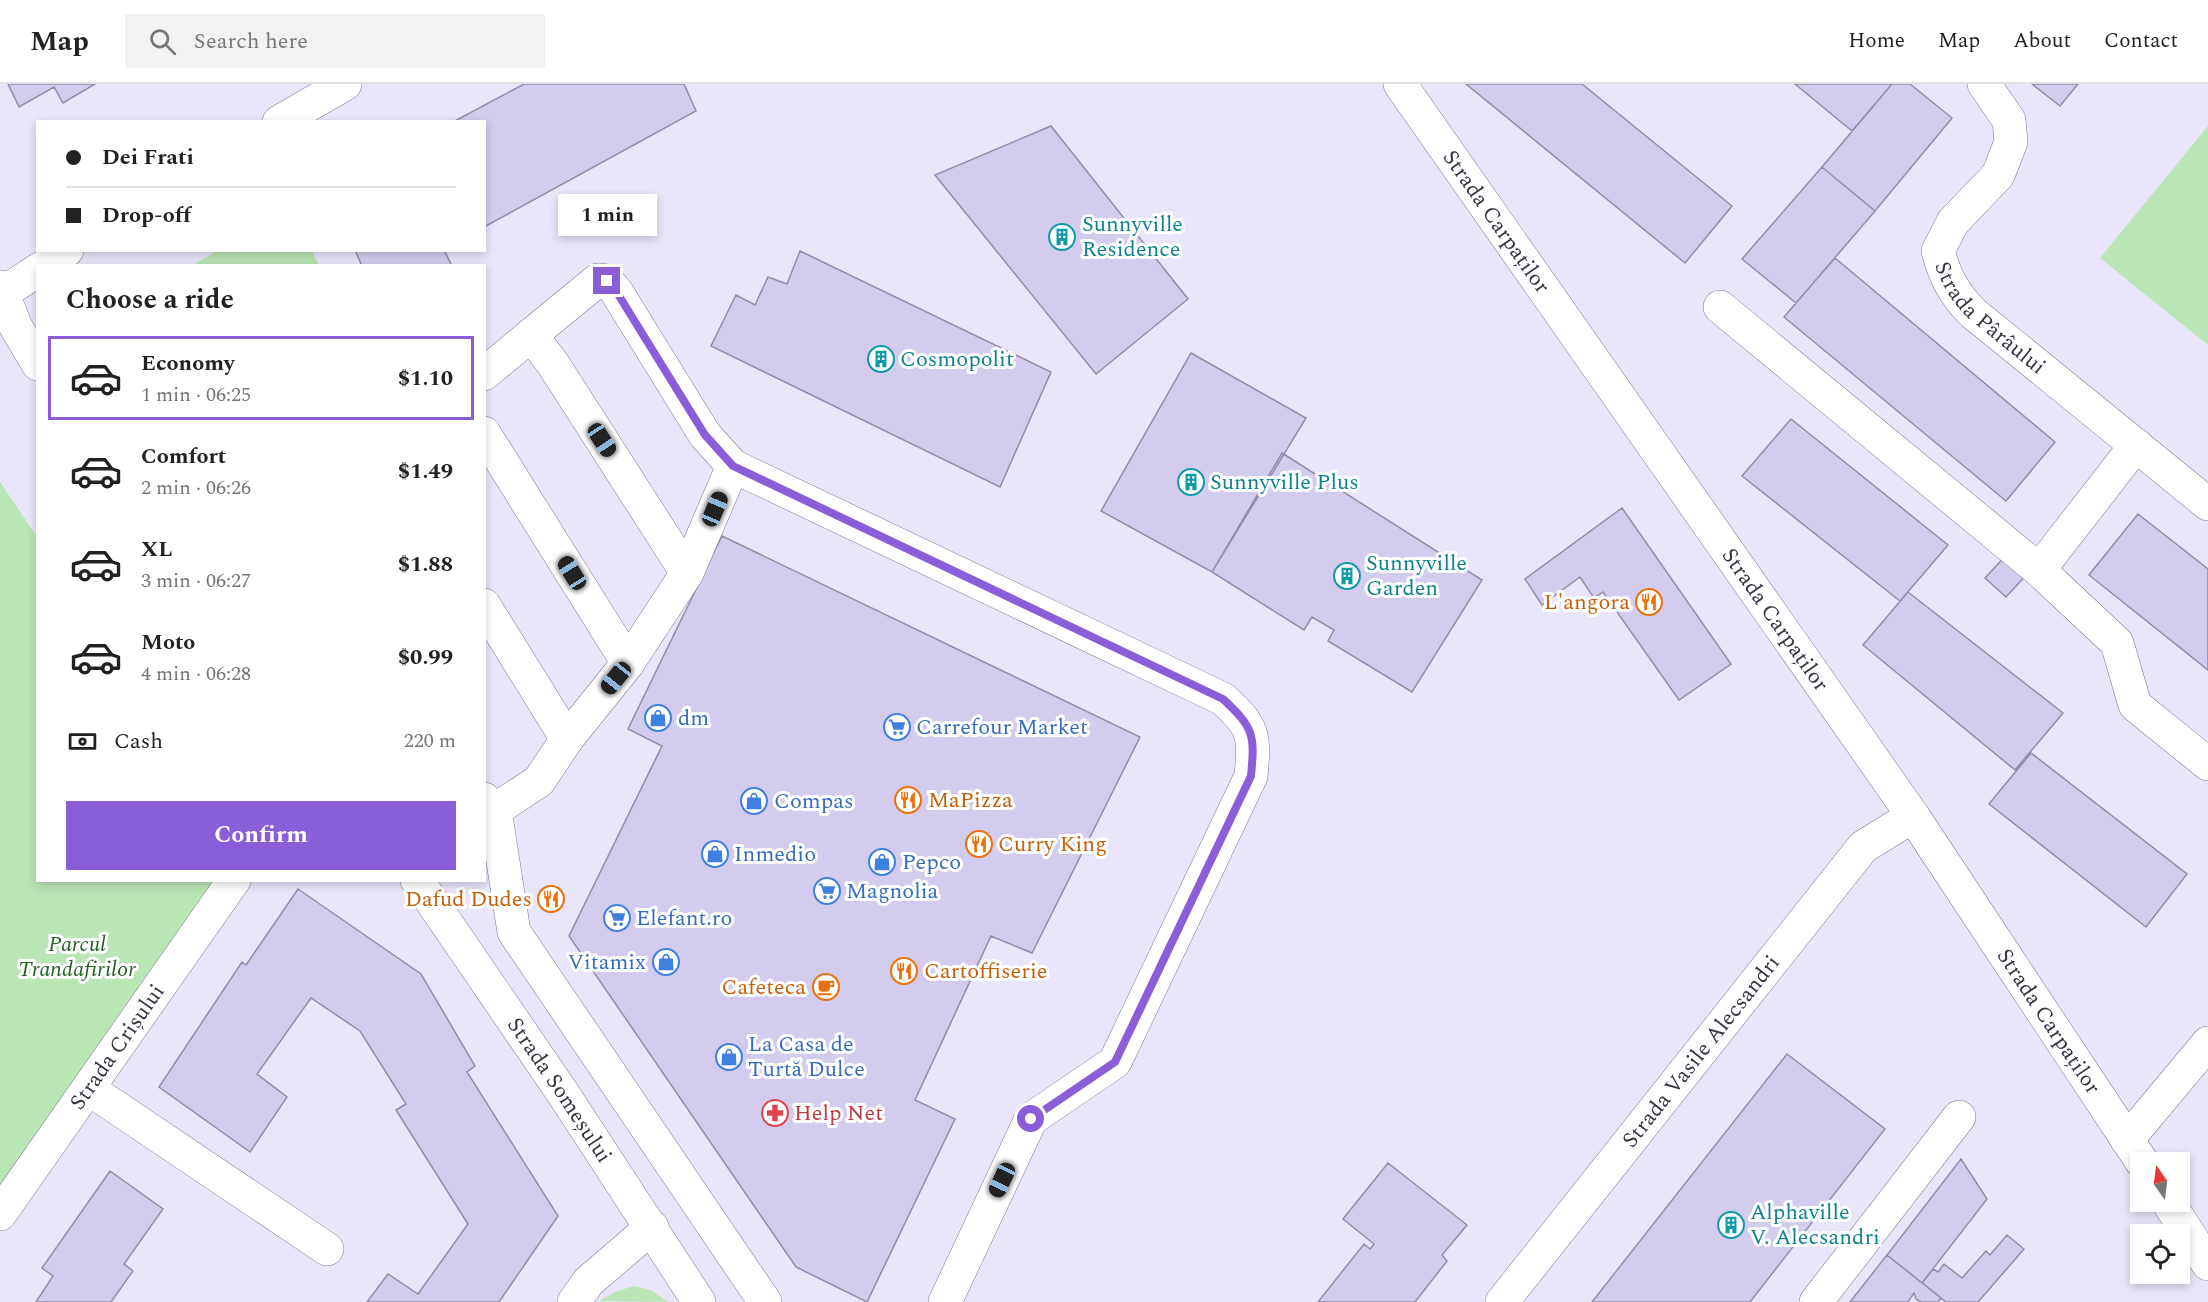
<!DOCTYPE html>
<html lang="en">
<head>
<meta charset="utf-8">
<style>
  body { margin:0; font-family:Spectral,serif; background:#f2f2f2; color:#222; height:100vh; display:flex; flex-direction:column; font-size:22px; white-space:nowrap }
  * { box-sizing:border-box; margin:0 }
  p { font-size:20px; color:#767676 }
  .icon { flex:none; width:33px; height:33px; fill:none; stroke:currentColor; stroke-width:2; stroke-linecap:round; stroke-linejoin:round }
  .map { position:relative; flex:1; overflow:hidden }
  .sheet { position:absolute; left:36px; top:180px; width:450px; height:618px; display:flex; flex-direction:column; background:#fff; border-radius:0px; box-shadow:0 3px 9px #0003 }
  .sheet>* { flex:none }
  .top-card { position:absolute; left:36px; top:36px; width:450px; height:132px; border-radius:0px; box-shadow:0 3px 9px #0003; display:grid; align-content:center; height:132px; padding:0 30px; background:#fff }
  .needle { width:39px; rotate:346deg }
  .tools { position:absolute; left:2130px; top:1068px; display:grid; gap:12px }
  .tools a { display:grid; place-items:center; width:60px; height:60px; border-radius:0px; background:#fff; box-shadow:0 3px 9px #0003; font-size:30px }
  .end { position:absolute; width:27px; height:27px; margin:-14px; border:8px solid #8a5ed8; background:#fff; box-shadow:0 0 0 3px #fff }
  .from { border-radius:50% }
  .bubble { position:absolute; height:42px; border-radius:0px; background:#fff; box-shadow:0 3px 9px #0003; font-size:20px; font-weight:700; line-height:42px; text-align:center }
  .car { position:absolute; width:18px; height:36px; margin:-18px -9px; border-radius:8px; box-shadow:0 0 4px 2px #0007; background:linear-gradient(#222 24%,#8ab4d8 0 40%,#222 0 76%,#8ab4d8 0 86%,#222 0) }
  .top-card b { display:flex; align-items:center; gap:21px; height:57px; font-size:22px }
  .top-card b+b { border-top:2px solid #e0e0e0 }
  .top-card i { width:15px; height:15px; background:#222 }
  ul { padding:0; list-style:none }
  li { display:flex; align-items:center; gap:18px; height:84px; margin:0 12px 9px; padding:0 18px; border:3px solid transparent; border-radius:0px }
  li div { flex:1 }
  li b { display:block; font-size:22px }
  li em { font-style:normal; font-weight:700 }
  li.active { border-color:#8a5ed8 }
  li>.icon { width:54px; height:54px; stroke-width:1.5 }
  h2 { padding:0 30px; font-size:27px; line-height:72px }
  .pay { display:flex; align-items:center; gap:15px; height:66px; padding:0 30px; font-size:22px }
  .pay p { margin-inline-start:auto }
  .action { display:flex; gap:12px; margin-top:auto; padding:12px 30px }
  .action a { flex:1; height:69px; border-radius:0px; background:#8a5ed8; color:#fff; font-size:24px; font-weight:700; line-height:69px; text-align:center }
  header { display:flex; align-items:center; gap:36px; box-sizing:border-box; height:84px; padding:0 30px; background:#fff; border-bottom:2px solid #e0e0e0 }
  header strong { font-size:28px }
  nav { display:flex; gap:33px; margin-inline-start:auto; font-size:21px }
  .search { width:420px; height:54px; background:#f2f2f2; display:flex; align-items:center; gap:15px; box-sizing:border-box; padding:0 21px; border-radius:0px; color:#767676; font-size:22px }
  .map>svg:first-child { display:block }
</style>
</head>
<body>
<header>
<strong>Map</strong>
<div class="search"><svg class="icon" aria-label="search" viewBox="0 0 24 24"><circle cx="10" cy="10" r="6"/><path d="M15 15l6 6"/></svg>Search here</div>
<nav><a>Home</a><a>Map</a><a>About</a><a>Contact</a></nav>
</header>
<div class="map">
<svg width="2208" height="1218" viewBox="0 0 2208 1218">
  <rect width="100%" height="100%" fill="#e9e5fa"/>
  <path fill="#bae5b5" d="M2208 42V261L2100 174Z
    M217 167H312L319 181H193Z
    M0 398 37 453 38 796 225 797 0 1114Z
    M634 1202 651 1206 668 1218 599 1217 615 1208Z"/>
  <path fill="#d3ccee" stroke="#938cac" stroke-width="1.5" d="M8 0H95L63 19 54 3 19 23Z
    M524 0H684L696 27 484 143V38H453Z
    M1466 0H1582L1732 122 1685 179Z
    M1795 0H1892L1852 47Z
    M1892 0H1910L1952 34 1875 127 1822 83Z
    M2032 0H2078L2060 22Z
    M1051 42 1188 215 1096 290 935 91Z
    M1822 83 1875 127 1796 219 1742 175Z
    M355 166H444L452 182H362Z
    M800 167 1051 288 1000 403 711 262 736 211 755 221 768 193 787 200Z
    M1835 174 2055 358 2006 417 1784 233Z
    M1191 269 1306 334 1212 488 1101 427Z
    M1791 335 1948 461 1900 517 1742 392Z
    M1282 369 1482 496 1412 608 1328 557 1334 546 1312 533 1304 546 1212 488Z
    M1622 424 1731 580 1679 616 1603 508 1594 514 1580 493 1542 521 1525 495Z
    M2138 430 2208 485V586L2089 491Z
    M722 452 1140 653 1032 869 991 852 915 1016 955 1035 867 1218 796 1183 569 852 662 662 628 645Z
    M2009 468 2030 487 2006 513 1985 494Z
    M1908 508 2063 629 2015 686 1863 561Z
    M2031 669 2187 790 2146 843 1989 720Z
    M298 805 421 890 475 982 467 988 558 1132 499 1218H367L388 1190 418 1210 468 1140 396 1026 406 1020 360 947 311 914 257 990 287 1013 250 1068 159 1003 242 878 246 881Z
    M1787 970 1885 1045 1750 1218H1592Z
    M1961 1075 1987 1115 1922 1199 1887 1171Z
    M1388 1079 1467 1141 1442 1171 1447 1177 1415 1218H1318L1364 1160 1370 1165 1374 1160 1343 1135Z
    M110 1087 163 1125 124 1180 133 1187 111 1218H36L53 1192 42 1184Z
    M2007 1151 2024 1165 1978 1218H1946L1922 1199 1933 1185 1938 1188 1944 1180 1962 1194 1986 1167 1990 1171Z
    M1887 1171 1941 1214 1938 1218H1921L1916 1215 1914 1209 1908 1218H1850Z"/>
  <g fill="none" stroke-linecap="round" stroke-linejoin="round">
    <defs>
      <g id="minor">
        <path id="s1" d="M1984 0 2009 36 2011 58 1998 91 1953 138 1938 167C1945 193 1954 210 1973 229L2208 420"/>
        <path d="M0 203 16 243 38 280"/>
        <path d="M1720 223 2039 486"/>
        <path d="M531 251 598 196 607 197 616 207 705 351 733 382 1223 615C1254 643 1255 651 1251 692L1115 978 1031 1035 945 1218"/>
        <path d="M484 290 531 251 553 280 687 489 628 579 567 655 539 697 495 726 484 715"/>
        <path d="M484 349 628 579"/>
        <path d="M2136 361 2039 486 2117 559 2135 621 2208 680"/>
        <path d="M687 489 733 382"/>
        <path d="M484 521 567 655"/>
        <path d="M495 726 514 848 765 1218"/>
        <path id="s2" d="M417 796 564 1011 699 1218"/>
        <path d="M89 1005 327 1165"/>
        <path d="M2127 1056 2208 959"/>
        <path id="s3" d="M0 1130 234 796"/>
        <path d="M574 1218 588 1198 652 1143"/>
        <path id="s4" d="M1502 1218 1863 763 1913 732"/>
        <path d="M1816 1218 1959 1033"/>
      </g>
      <g id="major">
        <path id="s5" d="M1400 0 1913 732 2142 1078"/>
        <path d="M279 38 345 0"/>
        <path d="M45 182 67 166"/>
        <path d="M0 211 38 186"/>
        <path d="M2168 1118 2208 1180"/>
      </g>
    </defs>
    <use href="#minor" stroke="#7f7897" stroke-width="34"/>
    <use href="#major" stroke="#7f7897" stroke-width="34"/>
    <use href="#minor" stroke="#fff" stroke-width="33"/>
    <use href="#major" stroke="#fff" stroke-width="33"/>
  </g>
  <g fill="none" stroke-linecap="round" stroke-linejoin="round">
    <path stroke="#8a5ed8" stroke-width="8" d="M607 197 616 207 705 351 733 382 1223 615C1254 644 1255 651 1251 692L1115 978 1031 1035"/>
  </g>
  <defs>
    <symbol id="building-ring" viewBox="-11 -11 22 22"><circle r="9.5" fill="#fff" stroke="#0f9aa8" stroke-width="1.5"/><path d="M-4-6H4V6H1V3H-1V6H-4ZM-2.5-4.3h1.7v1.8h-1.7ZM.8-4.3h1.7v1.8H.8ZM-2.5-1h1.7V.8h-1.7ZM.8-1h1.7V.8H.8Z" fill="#0f9aa8"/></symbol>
    <symbol id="restaurant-ring" viewBox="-11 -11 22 22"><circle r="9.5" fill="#fff" stroke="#e8710a" stroke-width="1.5"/><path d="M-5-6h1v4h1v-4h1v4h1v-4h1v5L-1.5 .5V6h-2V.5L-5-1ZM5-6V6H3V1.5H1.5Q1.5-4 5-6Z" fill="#e8710a"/></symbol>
    <symbol id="shop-ring" viewBox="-11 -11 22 22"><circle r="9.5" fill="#fff" stroke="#3f7fe0" stroke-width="1.5"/><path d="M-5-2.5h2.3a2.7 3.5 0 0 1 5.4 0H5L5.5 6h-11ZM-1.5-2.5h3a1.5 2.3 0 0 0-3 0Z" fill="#3f7fe0"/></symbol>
    <symbol id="supermarket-ring" viewBox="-11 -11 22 22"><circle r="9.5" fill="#fff" stroke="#3f7fe0" stroke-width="1.5"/><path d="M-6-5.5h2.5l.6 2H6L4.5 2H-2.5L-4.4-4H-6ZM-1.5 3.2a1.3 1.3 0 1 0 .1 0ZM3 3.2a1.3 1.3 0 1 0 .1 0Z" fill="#3f7fe0"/></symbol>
    <symbol id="cafe-ring" viewBox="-11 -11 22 22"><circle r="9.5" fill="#fff" stroke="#e8710a" stroke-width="1.5"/><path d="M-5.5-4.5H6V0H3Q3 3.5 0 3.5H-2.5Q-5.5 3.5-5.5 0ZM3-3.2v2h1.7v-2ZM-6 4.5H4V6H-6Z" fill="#e8710a"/></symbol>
    <symbol id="pharmacy-ring" viewBox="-11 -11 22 22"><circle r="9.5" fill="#fff" stroke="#e0444e" stroke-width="1.5"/><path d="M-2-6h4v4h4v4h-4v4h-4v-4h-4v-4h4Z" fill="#e0444e"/></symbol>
  </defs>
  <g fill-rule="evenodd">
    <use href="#building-ring" x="1047" y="138" width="30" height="30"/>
    <use href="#building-ring" x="866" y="260" width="30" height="30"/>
    <use href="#building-ring" x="1176" y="383" width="30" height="30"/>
    <use href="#building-ring" x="1332" y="477" width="30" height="30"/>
    <use href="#restaurant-ring" x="1634" y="503" width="30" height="30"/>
    <use href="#shop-ring" x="643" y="619" width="30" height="30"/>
    <use href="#supermarket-ring" x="882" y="628" width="30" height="30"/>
    <use href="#restaurant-ring" x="893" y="701" width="30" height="30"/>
    <use href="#shop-ring" x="739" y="702" width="30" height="30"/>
    <use href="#restaurant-ring" x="964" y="745" width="30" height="30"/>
    <use href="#shop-ring" x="700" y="755" width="30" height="30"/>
    <use href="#shop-ring" x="867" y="763" width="30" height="30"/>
    <use href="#supermarket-ring" x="812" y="792" width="30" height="30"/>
    <use href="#restaurant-ring" x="536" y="800" width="30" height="30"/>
    <use href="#supermarket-ring" x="602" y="819" width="30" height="30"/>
    <use href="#shop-ring" x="651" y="863" width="30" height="30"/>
    <use href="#restaurant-ring" x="889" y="872" width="30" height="30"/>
    <use href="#cafe-ring" x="811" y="888" width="30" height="30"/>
    <use href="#shop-ring" x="714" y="958" width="30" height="30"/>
    <use href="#pharmacy-ring" x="760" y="1014" width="30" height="30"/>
    <use href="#building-ring" x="1716" y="1126" width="30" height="30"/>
  </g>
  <g text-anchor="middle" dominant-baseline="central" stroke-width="6" stroke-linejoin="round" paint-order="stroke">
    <g font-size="22" fill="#373542" stroke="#fff">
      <text stroke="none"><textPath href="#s5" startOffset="168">Strada Carpaților</textPath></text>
      <text stroke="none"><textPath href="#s1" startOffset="286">Strada Pârâului</textPath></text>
      <text stroke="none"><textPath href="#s5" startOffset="654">Strada Carpaților</textPath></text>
      <text stroke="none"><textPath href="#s5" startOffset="1140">Strada Carpaților</textPath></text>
      <text stroke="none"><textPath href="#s3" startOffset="204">Strada Crișului</textPath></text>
      <text stroke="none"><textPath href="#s4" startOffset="320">Strada Vasile Alecsandri</textPath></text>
      <text stroke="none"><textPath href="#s2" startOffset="254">Strada Someșului</textPath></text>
    </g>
    <g font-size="22" fill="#0d838f" stroke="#fff" text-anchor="start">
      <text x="1082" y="140">Sunnyville<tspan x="1082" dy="25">Residence</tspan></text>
      <text x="900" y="275">Cosmopolit</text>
      <text x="1210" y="398">Sunnyville Plus</text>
      <text x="1366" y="479">Sunnyville<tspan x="1366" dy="25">Garden</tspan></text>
      <text x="1750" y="1128">Alphaville<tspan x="1750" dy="25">V. Alecsandri</tspan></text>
    </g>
    <g font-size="22" fill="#c56008" stroke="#fff" text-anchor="end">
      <text x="1630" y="518">L'angora</text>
      <text x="928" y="716" text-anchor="start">MaPizza</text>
      <text x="998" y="760" text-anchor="start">Curry King</text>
      <text x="532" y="815">Dafud Dudes</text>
      <text x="924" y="887" text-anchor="start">Cartoffiserie</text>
      <text x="806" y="903">Cafeteca</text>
    </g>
    <g font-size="22" fill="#366cbe" stroke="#fff" text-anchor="start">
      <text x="678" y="634">dm</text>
      <text x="916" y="643">Carrefour Market</text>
      <text x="774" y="717">Compas</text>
      <text x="734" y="770">Inmedio</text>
      <text x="902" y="778">Pepco</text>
      <text x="846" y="807">Magnolia</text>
      <text x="636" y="834">Elefant.ro</text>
      <text x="646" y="878" text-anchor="end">Vitamix</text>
      <text x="748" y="960">La Casa de<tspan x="748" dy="25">Turtă Dulce</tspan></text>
    </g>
    <g font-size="22" font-style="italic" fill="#21651e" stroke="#fff">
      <text x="77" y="860">Parcul<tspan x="77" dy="25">Trandafirilor</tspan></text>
    </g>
    <g font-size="22" fill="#be3a42" stroke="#fff" text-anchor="start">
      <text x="794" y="1029">Help Net</text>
    </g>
  </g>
</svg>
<div class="tools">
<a><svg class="needle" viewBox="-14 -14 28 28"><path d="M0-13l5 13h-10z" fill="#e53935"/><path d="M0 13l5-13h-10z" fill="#767676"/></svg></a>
<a><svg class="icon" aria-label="locate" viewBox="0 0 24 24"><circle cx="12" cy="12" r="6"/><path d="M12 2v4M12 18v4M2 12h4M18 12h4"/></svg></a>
</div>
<i class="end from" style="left:1031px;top:1035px"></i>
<i class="end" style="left:607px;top:197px"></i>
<div class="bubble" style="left:558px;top:110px;width:99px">1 min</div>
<i class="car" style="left:602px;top:356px;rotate:147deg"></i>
<i class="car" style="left:715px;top:425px;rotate:23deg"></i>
<i class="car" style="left:572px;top:489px;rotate:328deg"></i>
<i class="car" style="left:616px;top:594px;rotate:219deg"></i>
<i class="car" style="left:1002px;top:1096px;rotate:205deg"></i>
<div class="top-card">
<b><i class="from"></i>Dei Frati</b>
<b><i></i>Drop-off</b>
</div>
<section class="sheet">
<h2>Choose a ride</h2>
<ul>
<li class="active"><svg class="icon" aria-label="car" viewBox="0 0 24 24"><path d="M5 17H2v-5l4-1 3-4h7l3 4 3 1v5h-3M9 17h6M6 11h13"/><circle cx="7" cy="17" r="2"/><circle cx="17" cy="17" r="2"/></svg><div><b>Economy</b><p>1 min · 06:25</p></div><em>$1.10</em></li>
<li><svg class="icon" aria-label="car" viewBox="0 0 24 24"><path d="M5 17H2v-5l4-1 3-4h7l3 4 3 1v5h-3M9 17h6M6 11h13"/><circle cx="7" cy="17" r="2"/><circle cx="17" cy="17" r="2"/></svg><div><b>Comfort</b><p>2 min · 06:26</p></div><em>$1.49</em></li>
<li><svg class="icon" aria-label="car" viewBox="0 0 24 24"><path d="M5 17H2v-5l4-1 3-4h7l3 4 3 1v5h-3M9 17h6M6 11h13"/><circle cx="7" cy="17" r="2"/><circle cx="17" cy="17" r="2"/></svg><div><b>XL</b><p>3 min · 06:27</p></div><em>$1.88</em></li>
<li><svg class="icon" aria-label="car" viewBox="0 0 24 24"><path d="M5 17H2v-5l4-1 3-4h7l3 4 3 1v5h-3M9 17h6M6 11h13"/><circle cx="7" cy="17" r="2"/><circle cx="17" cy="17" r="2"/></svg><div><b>Moto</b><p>4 min · 06:28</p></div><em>$0.99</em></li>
</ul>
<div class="pay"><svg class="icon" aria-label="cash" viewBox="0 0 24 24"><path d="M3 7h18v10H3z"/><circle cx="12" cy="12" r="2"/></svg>Cash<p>220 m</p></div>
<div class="action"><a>Confirm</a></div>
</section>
</div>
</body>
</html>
